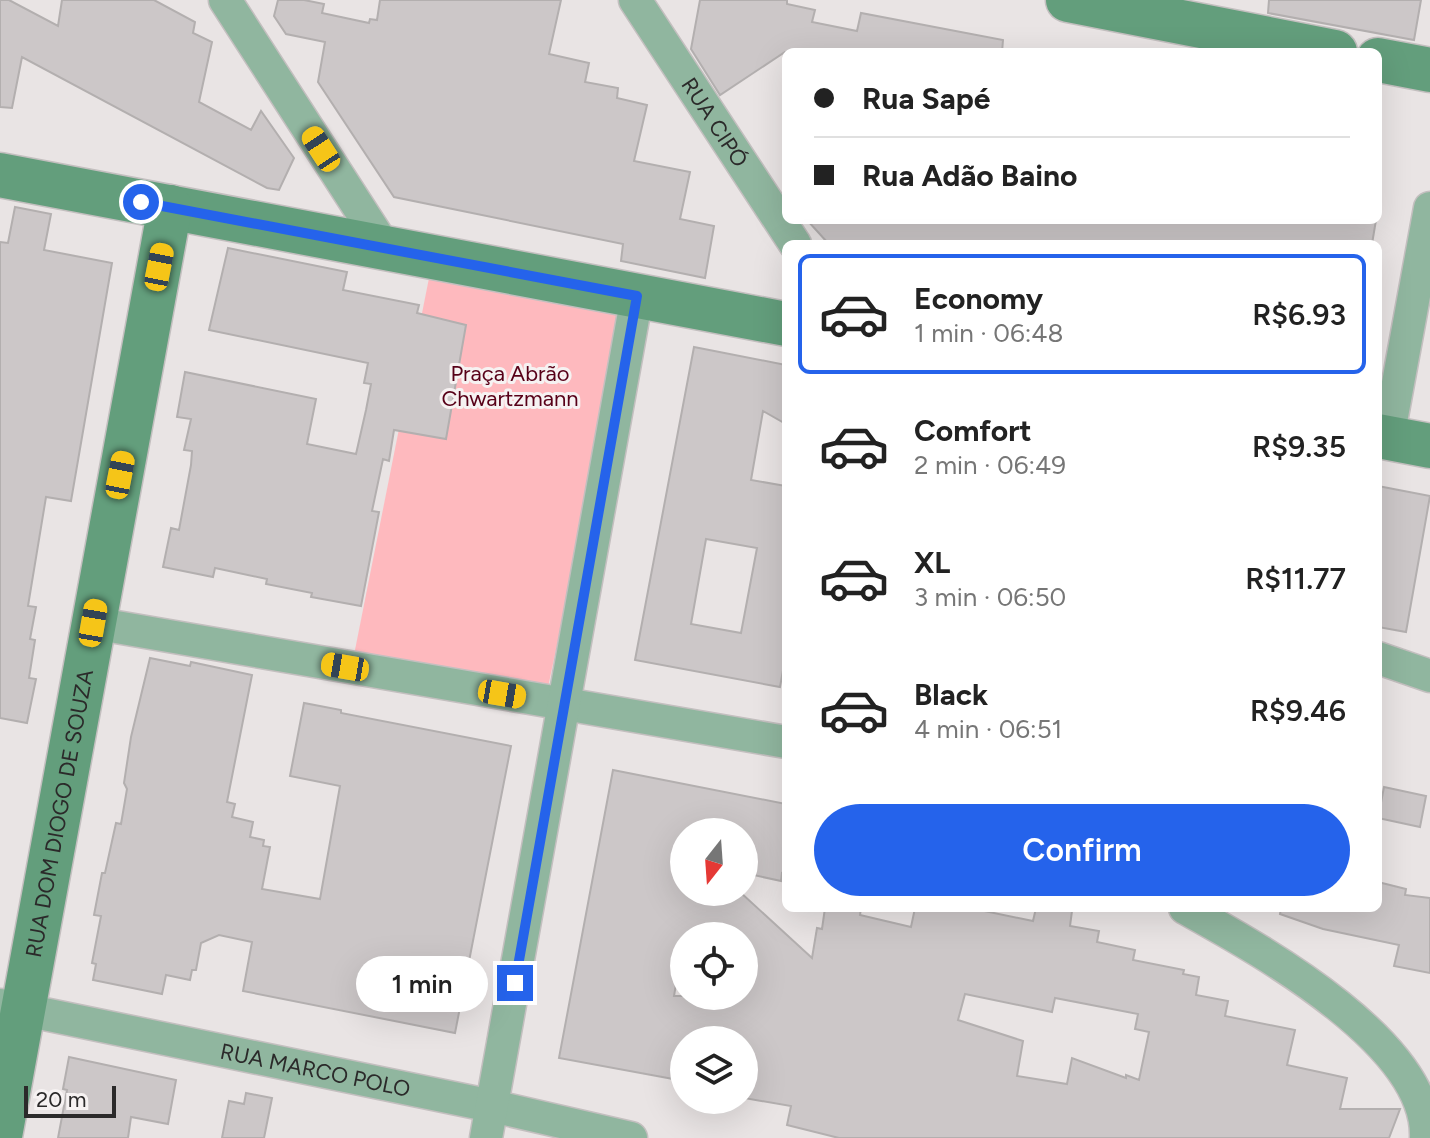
<!DOCTYPE html>
<html lang="en">
<head>
<meta charset="utf-8">
<style>
  body { margin:0; font-family:Figtree,sans-serif; background:#f6f6f6; color:#222; height:100vh; display:flex; flex-direction:column; font-size:30px; white-space:nowrap }
  * { box-sizing:border-box; margin:0 }
  p { font-size:26px; color:#767676 }
  .icon { flex:none; width:44px; height:44px; fill:none; stroke:currentColor; stroke-width:2; stroke-linecap:round; stroke-linejoin:round }
  .map { position:relative; flex:1; overflow:hidden }
  .side { position:absolute; left:782px; top:240px; width:600px; height:672px; display:flex; flex-direction:column; background:#fff; border-radius:12px; box-shadow:0 8px 32px #0002 }
  .side>* { flex:none }
  .guide { position:absolute; left:782px; top:48px; width:600px; height:176px; border-radius:12px; box-shadow:0 8px 32px #0002; display:grid; align-content:center; height:176px; padding:0 32px; background:#fff }
  .needle { width:52px; rotate:197deg }
  .buttons { position:absolute; left:670px; top:818px; display:grid; gap:16px }
  .buttons a { display:grid; place-items:center; width:88px; height:88px; border-radius:50%; background:#fff; box-shadow:0 8px 32px #0002; font-size:40px }
  .scale { position:absolute; left:24px; bottom:20px; width:92px; box-sizing:border-box; padding-left:8px; border:4px solid #2b2a2a; border-top:0; font-size:22px; line-height:28px; white-space:nowrap; color:#2b2a2a; -webkit-text-stroke:6px #f6f2f2; paint-order:stroke }
  .end { position:absolute; width:36px; height:36px; margin:-18px; border:10px solid #2563eb; background:#fff; box-shadow:0 0 0 4px #fff }
  .from { border-radius:50% }
  .bubble { position:absolute; height:56px; border-radius:28px; background:#fff; box-shadow:0 8px 32px #0002; font-size:26px; font-weight:600; line-height:56px; text-align:center }
  .car { position:absolute; width:24px; height:48px; margin:-24px -12px; border-radius:10px; box-shadow:0 0 6px 2px #0007; background:linear-gradient(#f5c518 24%,#345 0 40%,#f5c518 0 76%,#345 0 86%,#f5c518 0) }
  .guide b { display:flex; align-items:center; gap:28px; height:76px; font-size:30px }
  .guide b+b { border-top:2px solid #e0e0e0 }
  .guide i { width:20px; height:20px; background:#222 }
  ul { padding:14px 0 0; list-style:none }
  li { display:flex; align-items:center; gap:24px; height:120px; margin:0 16px 12px; padding:0 16px; border:4px solid transparent; border-radius:12px }
  li div { flex:1 }
  li b { display:block; font-size:30px }
  li em { font-style:normal; font-weight:600 }
  li.current { border-color:#2563eb }
  li>.icon { width:72px; height:72px; stroke-width:1.5 }
  .primary-button { display:flex; gap:16px; margin-top:auto; padding:16px 32px }
  .primary-button a { flex:1; height:92px; border-radius:48px; background:#2563eb; color:#fff; font-size:32px; font-weight:600; line-height:92px; text-align:center }
  .map>svg:first-child { display:block }
</style>
</head>
<body>
<div class="map">
<svg width="1430" height="1138" viewBox="0 0 1430 1138">
  <rect width="100%" height="100%" fill="#e9e4e4"/>
  <path fill="#feb9be" d="M432 263 630 302 547 692 353 660Z"/>
  <path fill="#ccc7c8" stroke="#b3afaf" stroke-width="2" fill-rule="evenodd" d="M0 0H9L58 26 62 0H154L195 22 193 33 212 42 199 102 251 130 261 111 294 158 279 190 267 188 22 57 12 108 0 107Z
    M278 0H304L324 4 322 13 369 23 370 19 377 20 380 0H561L549 54 589 63 585 82 618 88 617 98 647 105 634 161 690 172 680 219 714 226 705 278 621 261 623 244 394 197 318 82 325 42 286 34 274 16Z
    M700 0H787V4L815 10 812 22 857 31 861 13 1003 40 1002 52H785L720 95 691 49Z
    M1269 0H1421L1414 40 1268 13Z
    M15 207 51 214 44 250 112 263 71 501 46 497 28 606 36 607 30 639 35 640 29 678 36 679 27 723 0 718V242L8 243Z
    M807 220H1376L1372 244H838L827 242Z
    M228 248 347 272 343 290 419 305 417 313 466 325 446 439 394 430 389 461 383 459 372 511 379 512 361 606 311 597 312 593 266 584 267 579 215 568 213 577 163 567 171 528 179 530 191 465 192 451 184 450 191 419 177 417 185 372 316 399 307 444 356 454 366 410 371 384 364 383 368 363 209 330Z
    M694 347 786 365V424L763 411 751 480 786 486V654L780 687 635 660ZM706 539 757 548 741 633 691 624Z
    M1378 486 1430 496 1406 632 1378 627Z
    M150 658 190 666 191 662 252 675 227 802 235 804 232 817 253 822 250 837 264 840 263 846 270 847 262 889 320 899 340 786 290 776 304 703 341 710V713L511 746 455 1033 243 991 252 942 219 935 201 943 196 970H192L190 980 166 975 162 994 93 980 96 964 92 963 101 916 94 915 102 873H105L116 823 121 824 127 789 124 783 131 737Z
    M613 770 786 804V874L782 873 781 881 744 873V832H684V892H740L812 958 817 928 822 929 825 908H861L860 915 911 927 915 908H970L1033 921 1036 908 1072 911 1070 926 1099 931 1097 942 1135 950 1133 960 1184 970 1183 974 1199 977 1196 995 1228 1001 1225 1016 1295 1030 1287 1065 1347 1078 1340 1109H1400L1389 1138H839L787 1125 791 1106 744 1098V1040H684V1081L559 1058ZM684 936H744V996H674ZM965 994 1052 1012 1055 998 1138 1014 1135 1029 1149 1032 1139 1080 1126 1075V1078L1072 1058 1067 1084 1017 1076 1023 1041 958 1020Z
    M1384 787 1426 796 1420 827 1378 818Z
    M1378 882 1406 889 1405 895 1430 898V973L1394 966 1399 945 1323 929 1280 914 1281 908H1378Z
    M69 1057 176 1080 168 1124 131 1117 128 1138H58L67 1090 63 1089Z
    M246 1093 272 1098 264 1138H222L229 1101 244 1104Z"/>
  <g fill="none" stroke-linecap="round" stroke-linejoin="round">
    <defs>
      <g id="street">
        <path d="M225 0 385 248"/>
        <path id="s1" d="M635 0 795 244"/>
        <path d="M1388 438 1430 208"/>
        <path d="M93 623 786 742"/>
        <path d="M1378 658 1430 676"/>
        <path d="M1185 908C1251 945 1430 1041 1426 1138"/>
        <path id="s2" d="M0 1005 492 1106 631 1138"/>
        <path d="M486 1138 637 296"/>
      </g>
      <g id="secondary">
        <path d="M1068 0 1335 52"/>
        <path d="M1378 60 1430 70"/>
        <path d="M0 175 786 324"/>
        <path d="M1378 436 1430 446"/>
        <path id="s3" d="M0 1136 170 207"/>
      </g>
    </defs>
    <use href="#street" stroke="#c3bfbf" stroke-width="35"/>
    <use href="#secondary" stroke="#c3bfbf" stroke-width="47"/>
    <use href="#street" stroke="#90b69f" stroke-width="32"/>
    <use href="#secondary" stroke="#639e7c" stroke-width="44"/>
  </g>
  <g fill="none" stroke-linecap="round" stroke-linejoin="round">
    <path stroke="#2563eb" stroke-width="10" d="M141 202 637 296 515 983"/>
  </g>
  <g text-anchor="middle" dominant-baseline="central" stroke-width="6" stroke-linejoin="round" paint-order="stroke">
    <g font-size="22" fill="#2b2a2a" stroke="#f6f2f2">
      <text stroke="none"><textPath href="#s1" startOffset="146">RUA CIPÓ</textPath></text>
      <text stroke="none"><textPath href="#s3" startOffset="328">RUA DOM DIOGO DE SOUZA</textPath></text>
      <text stroke="none"><textPath href="#s2" startOffset="322">RUA MARCO POLO</textPath></text>
    </g>
    <g font-size="22" fill="#570018" stroke="#f6f2f2">
      <text x="510" y="373">Praça Abrão<tspan x="510" dy="25">Chwartzmann</tspan></text>
    </g>
  </g>
</svg>
<div class="buttons">
<a><svg class="needle" viewBox="-14 -14 28 28"><path d="M0-13l5 13h-10z" fill="#e53935"/><path d="M0 13l5-13h-10z" fill="#767676"/></svg></a>
<a><svg class="icon" aria-label="locate" viewBox="0 0 24 24"><circle cx="12" cy="12" r="6"/><path d="M12 2v4M12 18v4M2 12h4M18 12h4"/></svg></a>
<a><svg class="icon" aria-label="layers" viewBox="0 0 24 24"><path d="M12 4l9 5-9 5-9-5zM3 14l9 5 9-5"/></svg></a>
</div>
<div class="scale">20 m</div>
<i class="end from" style="left:141px;top:202px"></i>
<i class="end" style="left:515px;top:983px"></i>
<div class="bubble" style="left:356px;top:956px;width:132px">1 min</div>
<i class="car" style="left:321px;top:149px;rotate:327deg"></i>
<i class="car" style="left:159px;top:267px;rotate:11deg"></i>
<i class="car" style="left:120px;top:475px;rotate:11deg"></i>
<i class="car" style="left:93px;top:623px;rotate:10deg"></i>
<i class="car" style="left:345px;top:667px;rotate:280deg"></i>
<i class="car" style="left:502px;top:694px;rotate:100deg"></i>
<div class="guide">
<b><i class="from"></i>Rua Sapé</b>
<b><i></i>Rua Adão Baino</b>
</div>
<section class="side">
<ul>
<li class="current"><svg class="icon" aria-label="car" viewBox="0 0 24 24"><path d="M5 17H2v-5l4-1 3-4h7l3 4 3 1v5h-3M9 17h6M6 11h13"/><circle cx="7" cy="17" r="2"/><circle cx="17" cy="17" r="2"/></svg><div><b>Economy</b><p>1 min · 06:48</p></div><em>R$6.93</em></li>
<li><svg class="icon" aria-label="car" viewBox="0 0 24 24"><path d="M5 17H2v-5l4-1 3-4h7l3 4 3 1v5h-3M9 17h6M6 11h13"/><circle cx="7" cy="17" r="2"/><circle cx="17" cy="17" r="2"/></svg><div><b>Comfort</b><p>2 min · 06:49</p></div><em>R$9.35</em></li>
<li><svg class="icon" aria-label="car" viewBox="0 0 24 24"><path d="M5 17H2v-5l4-1 3-4h7l3 4 3 1v5h-3M9 17h6M6 11h13"/><circle cx="7" cy="17" r="2"/><circle cx="17" cy="17" r="2"/></svg><div><b>XL</b><p>3 min · 06:50</p></div><em>R$11.77</em></li>
<li><svg class="icon" aria-label="car" viewBox="0 0 24 24"><path d="M5 17H2v-5l4-1 3-4h7l3 4 3 1v5h-3M9 17h6M6 11h13"/><circle cx="7" cy="17" r="2"/><circle cx="17" cy="17" r="2"/></svg><div><b>Black</b><p>4 min · 06:51</p></div><em>R$9.46</em></li>
</ul>
<div class="primary-button"><a>Confirm</a></div>
</section>
</div>
</body>
</html>
